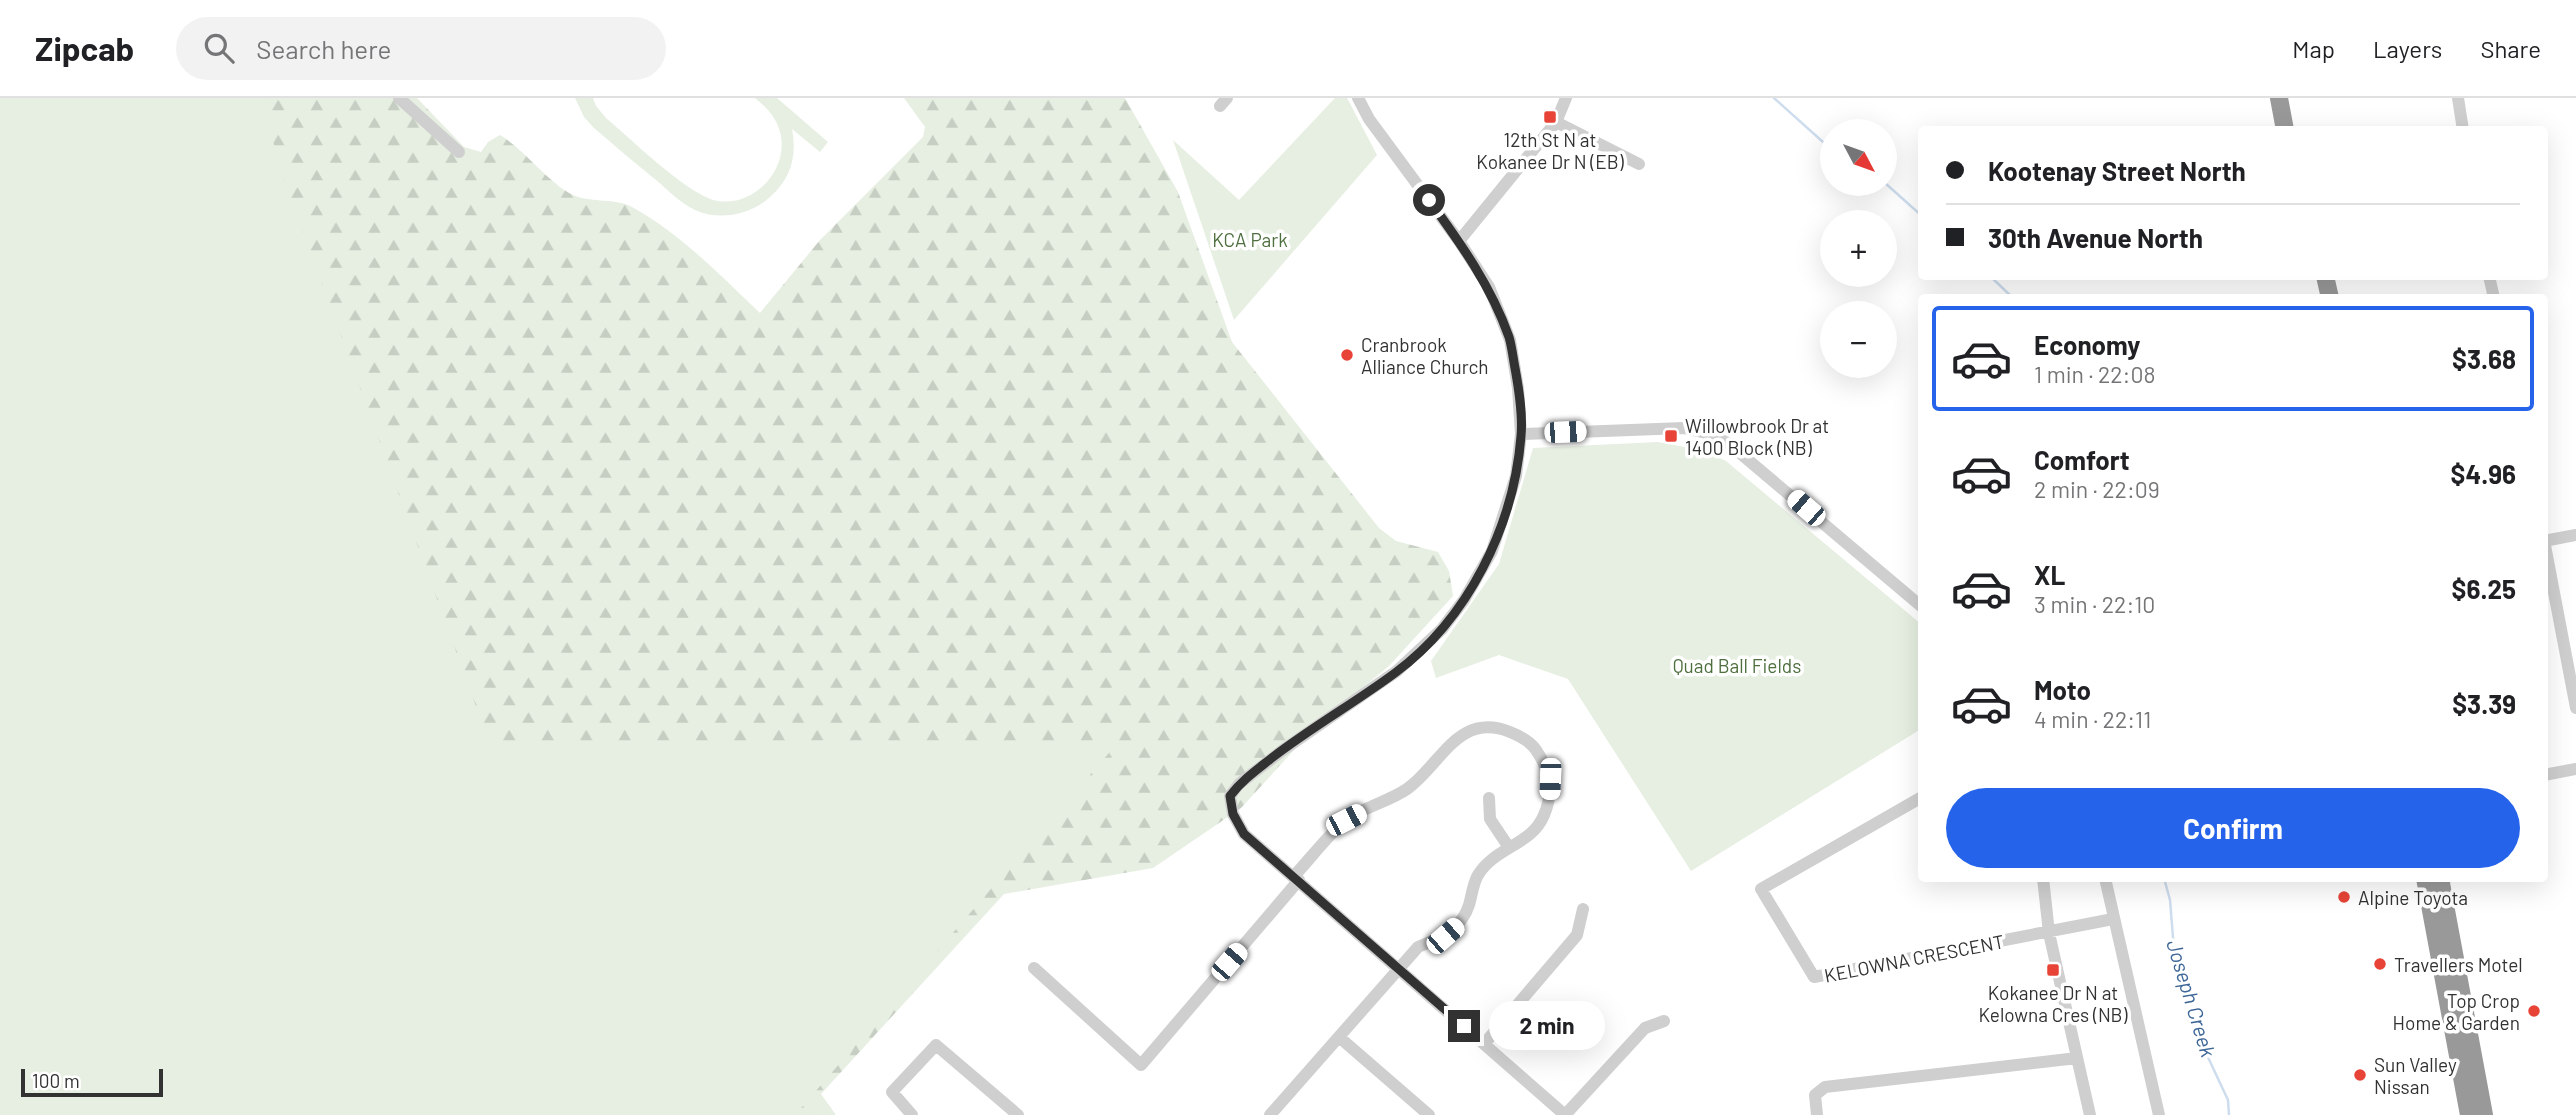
<!DOCTYPE html>
<html lang="en">
<head>
<meta charset="utf-8">
<style>
  body { margin:0; font-family:Barlow,sans-serif; background:#f2f2f2; color:#202124; height:100vh; display:flex; flex-direction:column; font-size:26px; white-space:nowrap }
  * { box-sizing:border-box; margin:0 }
  p { font-size:23px; color:#757577 }
  .icon { flex:none; width:38px; height:38px; fill:none; stroke:currentColor; stroke-width:2; stroke-linecap:round; stroke-linejoin:round }
  .map { position:relative; flex:1; overflow:hidden }
  .drawer { position:absolute; left:1918px; top:196px; width:630px; height:588px; display:flex; flex-direction:column; background:#fff; border-radius:7px; box-shadow:0 7px 28px #0002 }
  .drawer>* { flex:none }
  .banner { position:absolute; left:1918px; top:28px; width:630px; height:154px; border-radius:7px; box-shadow:0 7px 28px #0002; display:grid; align-content:center; height:154px; padding:0 28px; background:#fff }
  .needle { width:46px; rotate:131deg }
  .fabs { position:absolute; left:1820px; top:21px; display:grid; gap:14px }
  .fabs a { display:grid; place-items:center; width:77px; height:77px; border-radius:50%; background:#fff; box-shadow:0 7px 28px #0002; font-size:35px }
  .scale { position:absolute; left:21px; bottom:18px; width:142px; box-sizing:border-box; padding-left:7px; border:4px solid #323232; border-top:0; font-size:19px; line-height:24px; white-space:nowrap; color:#323232; -webkit-text-stroke:5px #fff; paint-order:stroke }
  .end { position:absolute; width:32px; height:32px; margin:-16px; border:9px solid #323232; background:#fff; box-shadow:0 0 0 4px #fff }
  .from { border-radius:50% }
  .bubble { position:absolute; height:49px; border-radius:24px; background:#fff; box-shadow:0 7px 28px #0002; font-size:23px; font-weight:700; line-height:49px; text-align:center }
  .car { position:absolute; width:21px; height:42px; margin:-21px -10px; border-radius:9px; box-shadow:0 0 5px 2px #0007; background:linear-gradient(#fff 24%,#345 0 40%,#fff 0 76%,#345 0 86%,#fff 0) }
  .banner b { display:flex; align-items:center; gap:24px; height:66px; font-size:26px }
  .banner b+b { border-top:2px solid #e0e0e0 }
  .banner i { width:18px; height:18px; background:#202124 }
  ul { padding:12px 0 0; list-style:none }
  li { display:flex; align-items:center; gap:21px; height:105px; margin:0 14px 10px; padding:0 14px; border:4px solid transparent; border-radius:7px }
  li div { flex:1 }
  li b { display:block; font-size:26px }
  li em { font-style:normal; font-weight:700 }
  li.on { border-color:#2563eb }
  li>.icon { width:63px; height:63px; stroke-width:1.5 }
  .button { display:flex; gap:14px; margin-top:auto; padding:14px 28px }
  .button a { flex:1; height:80px; border-radius:42px; background:#2563eb; color:#fff; font-size:28px; font-weight:700; line-height:80px; text-align:center }
  header { display:flex; align-items:center; gap:42px; box-sizing:border-box; height:98px; padding:0 35px; background:#fff; border-bottom:2px solid #e0e0e0 }
  header strong { font-size:33px }
  nav { display:flex; gap:38px; margin-inline-start:auto; font-size:24px }
  .search { width:490px; height:63px; background:#f2f2f2; display:flex; align-items:center; gap:18px; box-sizing:border-box; padding:0 24px; border-radius:38px; color:#757577; font-size:26px }
  .map>svg:first-child { display:block }
</style>
</head>
<body>
<header>
<strong>Zipcab</strong>
<div class="search"><svg class="icon" aria-label="search" viewBox="0 0 24 24"><circle cx="10" cy="10" r="6"/><path d="M15 15l6 6"/></svg>Search here</div>
<nav><a>Map</a><a>Layers</a><a>Share</a></nav>
</header>
<div class="map">
<svg width="2576" height="1017" viewBox="0 0 2576 1017">
  <defs>
    <pattern id="forest-firs" width="22" height="20" patternUnits="userSpaceOnUse" patternTransform="scale(1.75)"><rect width="22" height="20" fill="#e6efe1"/><path d="M5 1l3.5 6h-7zM16 11l3.5 6h-7z" fill="#c6cdc2"/></pattern>
  </defs>
  <rect width="100%" height="100%" fill="#fff"/>
  <path fill="url(#forest-firs)" d="M82 0H417L464 49 481 54 488 44 500 37C526 53 543 79 569 95 587 106 614 99 632 109 681 136 720 177 760 215L820 142 923 39 925 29 904 0H1125L1178 94 1232 244 1379 430 1396 443 1438 454 1449 473 1453 498 1389 568 1317 627 1241 710 1153 770 1004 796 821 996 836 1017H190Z"/>
  <path fill="#e6efe1" d="M0 0H267L269 25 278 65 489 644 1115 648 795 1017H0Z
    M575 0H593L596 8 606 20C630 40 690 99 718 103 755 109 790 70 780 34 776 19 767 10 755 0H777L828 44 820 54 792 31C797 59 791 80 770 99 751 117 719 123 695 112 680 105 668 92 656 82 635 65 615 48 594 30L584 19Z
    M1335 0H1347L1377 57 1234 222 1173 42 1239 102Z
    M1658 344 1705 353 1726 363 1921 526V631L1691 773 1568 581 1499 557 1436 580 1431 563 1499 466 1533 350Z"/>
  <g fill="none" stroke-linecap="round" stroke-linejoin="round">
    <path stroke="#ceddee" stroke-width="2.5" d="M1774 0 1823 44 1832 47
      M1885 85 1922 118
      M1990 178 2013 200
      M2164 780 2170 802 2174 852 2183 871 2194 920 2206 955 2228 1002 2229 1017"/>
    <path stroke="#cfcfcf" stroke-width="12" d="M399 0 459 54
      M1358 0 1369 21 1459 143 1489 189 1510 242 1518 290 1521 336 1516 378 1492 453 1464 502 1442 531 1397 573 1283 652 1239 686 1230 698 1233 716 1244 736 1565 1017
      M2458 0 2463 32
      M1220 8 1227 0
      M1556 24 1639 66
      M1459 143 1556 24 1566 0
      M2489 178 2494 200
      M1521 336 1684 330 1706 335 1728 345 1922 509
      M2544 442 2576 610
      M2544 443 2576 437
      M2544 677 2576 671
      M1922 699 1761 791 1814 879 2113 821
      M1489 700 1490 721 1508 748
      M2043 780 2049 835 2090 1017
      M2105 780 2159 1017
      M1034 870 1141 967 1299 782
      M1339 939 1429 1017
      M1484 946 1577 837 1583 811
      M912 1017 892 994 936 947 1018 1017
      M1270 1017 1418 849C1440 840 1461 832 1469 807 1472 797 1473 785 1478 777 1495 749 1532 747 1544 717 1554 694 1550 672 1536 652 1530 643 1520 638 1510 634 1458 613 1441 667 1407 691 1388 704 1363 709 1345 723 1327 738 1311 760 1294 778
      M1565 1017 1645 930 1664 923
      M1817 1017 1815 997 1825 989 2077 960"/>
    <path stroke="#999" stroke-width="18" d="M2279 0 2285 32
      M2325 178 2330 200
      M2425 780 2469 1017
      M2440 780 2484 1017"/>
  </g>
  <g fill="none" stroke-linecap="round" stroke-linejoin="round">
    <path stroke="#323232" stroke-width="9" d="M1429 102C1461 146 1491 188 1509 239 1512 249 1513 260 1515 270 1519 292 1523 316 1521 338 1514 428 1468 521 1395 575 1356 604 1312 629 1273 659 1258 671 1242 682 1230 698L1233 716 1244 736 1464 928"/>
  </g>
  <g fill="#e74437" stroke="#fff" stroke-width="2.5">
    <rect x="1543" y="12" width="14" height="14" rx="3.5"/>
    <circle cx="1347" cy="257" r="7"/>
    <rect x="1664" y="331" width="14" height="14" rx="3.5"/>
    <circle cx="2344" cy="799" r="7"/>
    <circle cx="2380" cy="866" r="7"/>
    <rect x="2046" y="865" width="14" height="14" rx="3.5"/>
    <circle cx="2534" cy="913" r="7"/>
    <circle cx="2360" cy="977" r="7"/>
  </g>
  <g text-anchor="middle" dominant-baseline="central" stroke-width="7" stroke-linejoin="round" paint-order="stroke">
    <g font-size="19" fill="#323232" stroke="#fff" text-anchor="start">
      <text x="1550" y="41" text-anchor="middle">12th St N at<tspan x="1550" dy="22">Kokanee Dr N (EB)</tspan></text>
      <text x="1361" y="246">Cranbrook<tspan x="1361" dy="22">Alliance Church</tspan></text>
      <text x="1685" y="327">Willowbrook Dr at<tspan x="1685" dy="22">1400 Block (NB)</tspan></text>
      <text x="2358" y="799">Alpine Toyota</text>
      <text x="2394" y="866">Travellers Motel</text>
      <text x="2053" y="894" text-anchor="middle">Kokanee Dr N at<tspan x="2053" dy="22">Kelowna Cres (NB)</tspan></text>
      <text x="2520" y="902" text-anchor="end">Top Crop<tspan x="2520" dy="22">Home &amp; Garden</tspan></text>
      <text x="2374" y="966">Sun Valley<tspan x="2374" dy="22">Nissan</tspan></text>
    </g>
    <g font-size="19" fill="#4e6f3e" stroke="#fff">
      <text x="1250" y="141">KCA Park</text>
      <text x="1737" y="567">Quad Ball Fields</text>
    </g>
    <g font-size="19" fill="#323232" stroke="#fff">
      <text transform="translate(1914 860) rotate(-11)">KELOWNA CRESCENT</text>
    </g>
    <g font-size="21" font-style="italic" fill="#3e6797" stroke="#fff">
      <text transform="translate(2192 900) rotate(73)">Joseph Creek</text>
    </g>
  </g>
</svg>
<div class="fabs">
<a><svg class="needle" viewBox="-14 -14 28 28"><path d="M0-13l5 13h-10z" fill="#e53935"/><path d="M0 13l5-13h-10z" fill="#757577"/></svg></a>
<a>+</a>
<a>−</a>
</div>
<div class="scale">100 m</div>
<i class="end from" style="left:1429px;top:102px"></i>
<i class="end" style="left:1464px;top:928px"></i>
<div class="bubble" style="left:1489px;top:903px;width:116px">2 min</div>
<i class="car" style="left:1565px;top:334px;rotate:88deg"></i>
<i class="car" style="left:1806px;top:410px;rotate:311deg"></i>
<i class="car" style="left:1550px;top:681px;rotate:182deg"></i>
<i class="car" style="left:1346px;top:722px;rotate:63deg"></i>
<i class="car" style="left:1445px;top:838px;rotate:49deg"></i>
<i class="car" style="left:1229px;top:864px;rotate:41deg"></i>
<div class="banner">
<b><i class="from"></i>Kootenay Street North</b>
<b><i></i>30th Avenue North</b>
</div>
<section class="drawer">
<ul>
<li class="on"><svg class="icon" aria-label="car" viewBox="0 0 24 24"><path d="M5 17H2v-5l4-1 3-4h7l3 4 3 1v5h-3M9 17h6M6 11h13"/><circle cx="7" cy="17" r="2"/><circle cx="17" cy="17" r="2"/></svg><div><b>Economy</b><p>1 min · 22:08</p></div><em>$3.68</em></li>
<li><svg class="icon" aria-label="car" viewBox="0 0 24 24"><path d="M5 17H2v-5l4-1 3-4h7l3 4 3 1v5h-3M9 17h6M6 11h13"/><circle cx="7" cy="17" r="2"/><circle cx="17" cy="17" r="2"/></svg><div><b>Comfort</b><p>2 min · 22:09</p></div><em>$4.96</em></li>
<li><svg class="icon" aria-label="car" viewBox="0 0 24 24"><path d="M5 17H2v-5l4-1 3-4h7l3 4 3 1v5h-3M9 17h6M6 11h13"/><circle cx="7" cy="17" r="2"/><circle cx="17" cy="17" r="2"/></svg><div><b>XL</b><p>3 min · 22:10</p></div><em>$6.25</em></li>
<li><svg class="icon" aria-label="car" viewBox="0 0 24 24"><path d="M5 17H2v-5l4-1 3-4h7l3 4 3 1v5h-3M9 17h6M6 11h13"/><circle cx="7" cy="17" r="2"/><circle cx="17" cy="17" r="2"/></svg><div><b>Moto</b><p>4 min · 22:11</p></div><em>$3.39</em></li>
</ul>
<div class="button"><a>Confirm</a></div>
</section>
</div>
</body>
</html>
